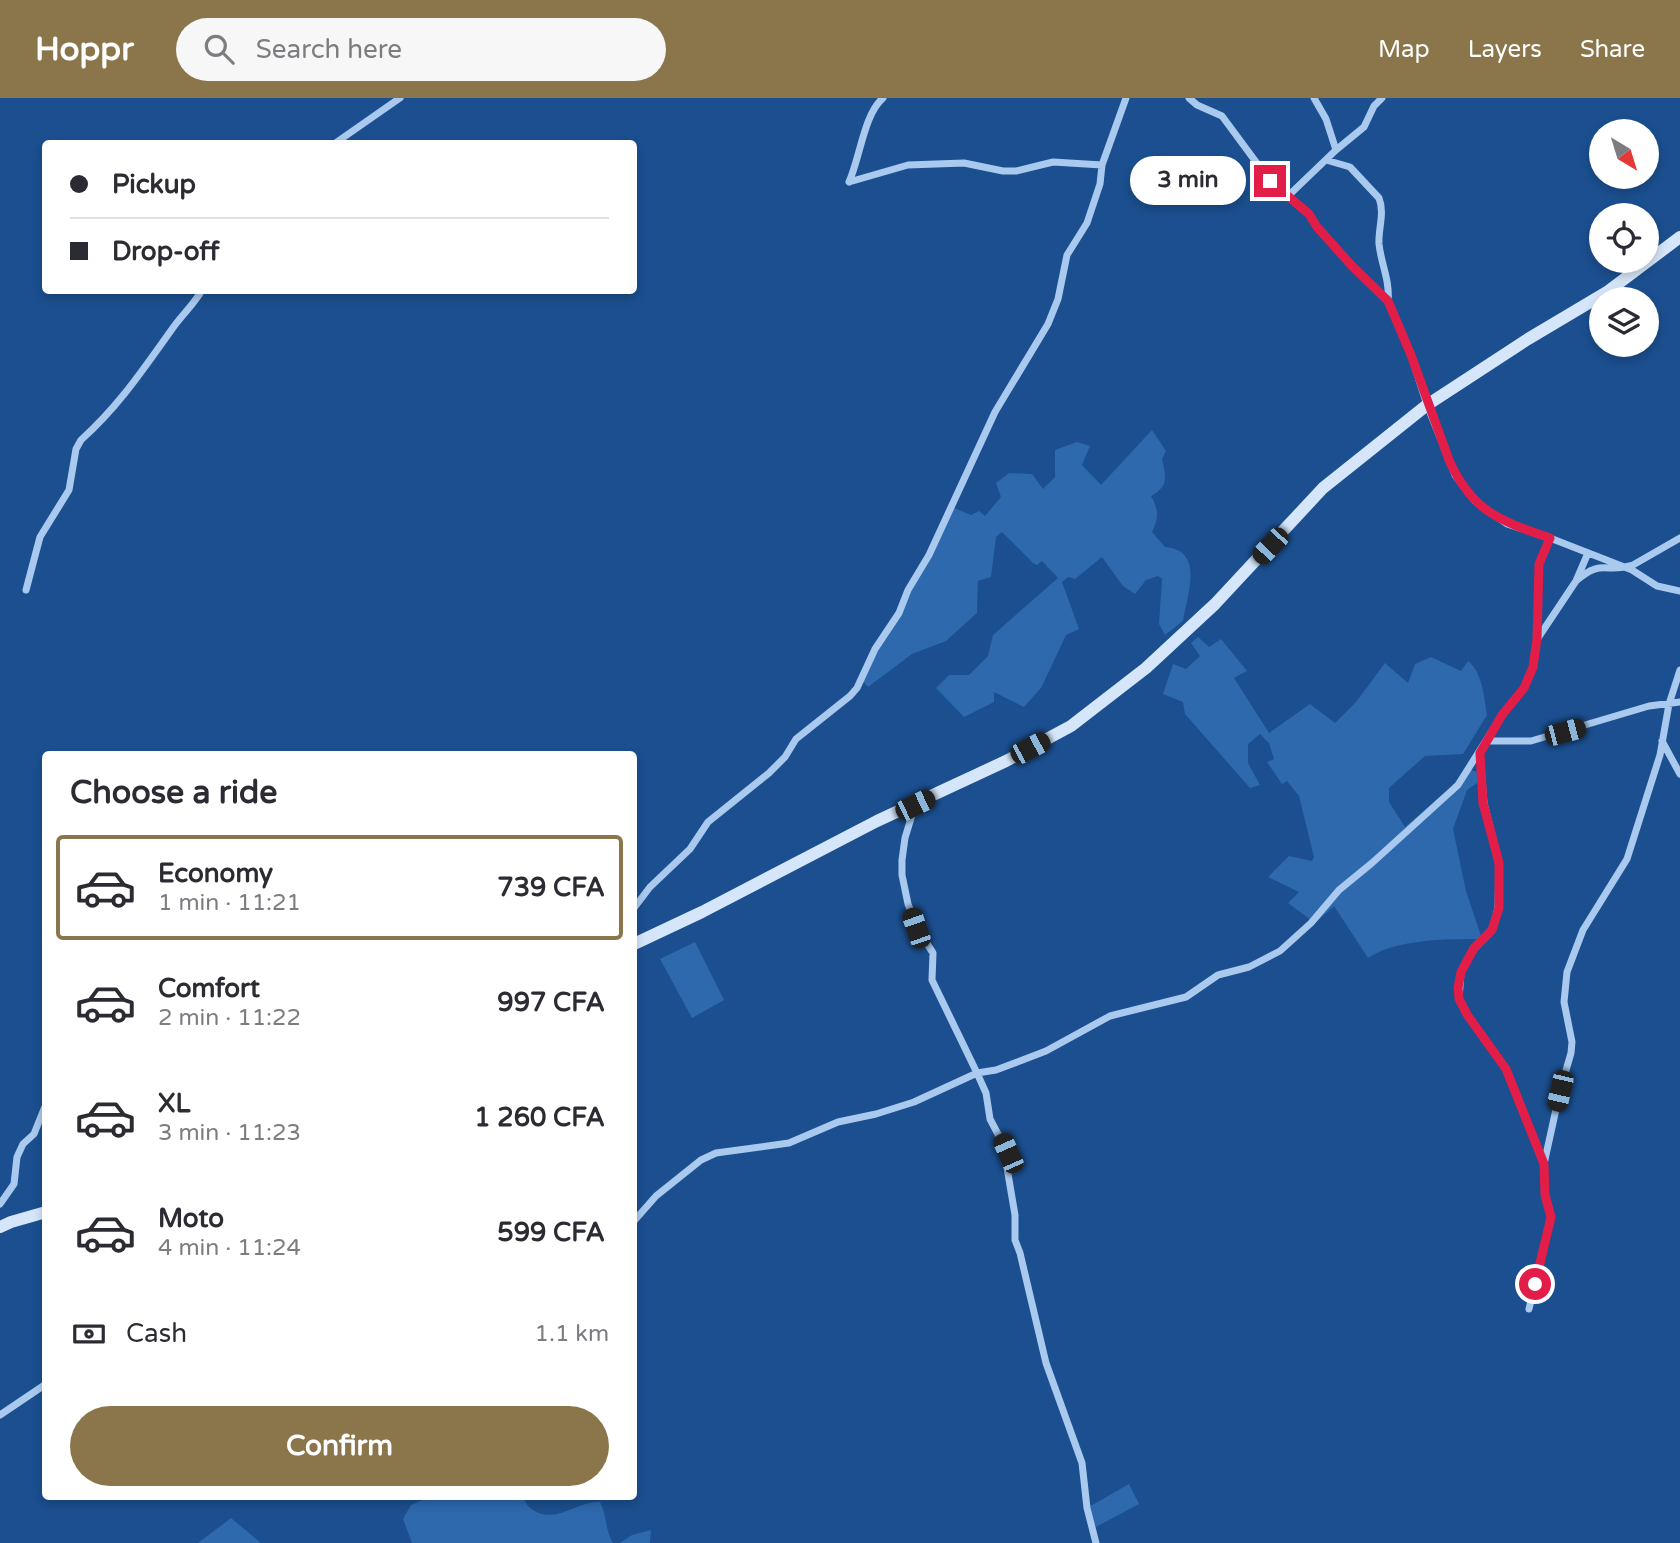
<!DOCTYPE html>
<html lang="en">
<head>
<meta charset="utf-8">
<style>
  body { margin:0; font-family:"Varela Round",sans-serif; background:#f7f7f7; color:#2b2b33; height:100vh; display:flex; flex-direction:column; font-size:26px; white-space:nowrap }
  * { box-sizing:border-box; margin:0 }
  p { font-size:23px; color:#7c7c81 }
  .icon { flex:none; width:38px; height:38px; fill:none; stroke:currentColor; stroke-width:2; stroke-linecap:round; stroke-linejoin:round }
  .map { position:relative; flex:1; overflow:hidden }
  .sheet { position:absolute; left:42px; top:653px; width:595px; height:749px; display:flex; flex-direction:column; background:#fff; border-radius:7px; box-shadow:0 4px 10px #0003 }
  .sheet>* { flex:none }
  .hud { position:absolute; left:42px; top:42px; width:595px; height:154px; border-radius:7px; box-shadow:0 4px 10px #0003; display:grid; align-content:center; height:154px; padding:0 28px; background:#fff }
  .needle { width:46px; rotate:142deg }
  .buttons { position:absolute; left:1589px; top:21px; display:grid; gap:14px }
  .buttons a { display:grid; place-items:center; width:70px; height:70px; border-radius:50%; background:#fff; box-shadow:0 4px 10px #0003; font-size:35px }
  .end { position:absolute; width:32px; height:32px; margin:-16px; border:9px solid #e11d48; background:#fff; box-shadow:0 0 0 4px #fff }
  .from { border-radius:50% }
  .bubble { position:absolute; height:49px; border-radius:24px; background:#fff; box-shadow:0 4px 10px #0003; font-size:23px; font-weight:700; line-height:49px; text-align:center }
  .car { position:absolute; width:21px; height:42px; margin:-21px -10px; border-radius:9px; box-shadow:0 0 5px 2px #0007; background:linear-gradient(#222 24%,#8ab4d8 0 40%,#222 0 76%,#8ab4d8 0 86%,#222 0) }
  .hud b { display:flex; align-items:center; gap:24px; height:66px; font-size:26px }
  .hud b+b { border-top:2px solid #e1e1e2 }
  .hud i { width:18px; height:18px; background:#2b2b33 }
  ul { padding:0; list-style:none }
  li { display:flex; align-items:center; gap:21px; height:105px; margin:0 14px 10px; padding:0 14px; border:4px solid transparent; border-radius:7px }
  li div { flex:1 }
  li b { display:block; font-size:26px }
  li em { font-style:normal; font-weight:700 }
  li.selected { border-color:#8a764a }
  li>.icon { width:63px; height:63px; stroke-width:1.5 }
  h2 { padding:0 28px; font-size:32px; line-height:84px }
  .pay { display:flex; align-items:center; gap:18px; height:77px; padding:0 28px; font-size:26px }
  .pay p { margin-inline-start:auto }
  .action { display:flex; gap:14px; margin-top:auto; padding:14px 28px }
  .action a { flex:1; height:80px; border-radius:42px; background:#8a764a; color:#fff; font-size:28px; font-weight:700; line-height:80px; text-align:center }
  header { display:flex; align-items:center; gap:42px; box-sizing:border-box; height:98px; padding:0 35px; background:#8a764a; color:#fff }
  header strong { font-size:33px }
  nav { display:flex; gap:38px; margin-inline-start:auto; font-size:24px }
  .search { width:490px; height:63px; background:#f7f7f7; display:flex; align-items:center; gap:18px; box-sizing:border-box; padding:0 24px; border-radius:38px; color:#7c7c81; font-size:26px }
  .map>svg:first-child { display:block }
</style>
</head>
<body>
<header>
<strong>Hoppr</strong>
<div class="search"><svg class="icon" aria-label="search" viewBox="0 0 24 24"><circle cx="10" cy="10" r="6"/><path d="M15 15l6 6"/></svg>Search here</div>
<nav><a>Map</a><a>Layers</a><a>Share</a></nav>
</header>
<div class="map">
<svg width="1680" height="1445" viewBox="0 0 1680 1445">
  <rect width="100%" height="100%" fill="#1b4f8f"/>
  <path fill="#2e69ad" d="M1152 332 1166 353 1162 361C1166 379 1169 388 1151 398 1159 413 1159 419 1152 434L1165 449C1205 452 1187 497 1183 523L1165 537 1159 526 1162 481 1158 478 1146 482 1135 496 1123 488 1102 459 1075 481 1068 479 1062 484 1079 531 1066 537 1041 590 1024 609 994 594V604L964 619 936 590 949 577H969L988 558 993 537 1058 480 1042 463 1037 467 1033 465 1002 434 996 439 991 479 978 483 977 515 946 543 912 556 868 589 860 580 952 409 971 417 979 413 985 418 1001 399 996 385 1009 375 1032 376 1043 391 1055 379V352L1077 344 1090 348 1082 367 1101 387Z
    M1198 539 1209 549 1221 541 1247 573 1234 580 1269 635 1310 606 1335 625 1356 604 1385 565 1408 585 1415 566 1431 559 1461 573 1468 563C1483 575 1484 600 1487 617L1463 656 1425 658 1389 690V704L1405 729 1451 689 1466 670 1480 675V683L1467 692 1453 731 1466 793 1481 838 1478 841C1446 841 1396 841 1368 860L1334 808 1315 825 1288 805 1299 794 1268 779 1289 758 1312 763 1314 759 1299 698 1287 683 1282 686 1267 664 1274 661 1269 645 1260 636 1248 646V665L1260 687 1250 690 1185 616 1183 604 1163 596 1173 566 1186 571 1200 558 1191 545Z
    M695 844 724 902 692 920 660 861Z
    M1129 1386 1139 1406 1092 1431 1087 1410Z
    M432 1398H524C525 1405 527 1408 533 1412 556 1427 578 1402 600 1404 607 1418 605 1432 613 1445H412L403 1421 411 1407Z
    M231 1420 261 1445H198Z
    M651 1432 650 1445H620L632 1437Z"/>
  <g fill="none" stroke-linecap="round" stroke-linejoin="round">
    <path stroke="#a9c9ee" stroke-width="7" d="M1314 0 1326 21 1336 52
      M334 46 400 0
      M1326 62 1350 69 1379 100C1385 115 1378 131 1379 146 1381 166 1390 182 1388 203
      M849 84 908 67 964 65 1003 73H1016L1053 64 1102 67
      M849 84C860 60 864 16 883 0
      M1287 99 1336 52 1364 29 1374 8 1382 0
      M1550 440 1632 472 1657 488 1680 493
      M1576 483C1602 460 1605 476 1633 467L1680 440
      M26 492 40 439 69 392 76 351 81 342C120 307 144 270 175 227 184 215 194 206 202 192
      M1538 540 1576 483 1588 455
      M1486 643H1531L1649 608 1680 604
      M1662 643 1680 676
      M1480 656 1484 705 1499 765 1498 810 1492 832 1474 851 1461 874 1459 901 1468 918 1506 971 1544 1066 1545 1097 1551 1119 1529 1211
      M915 707 905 740 902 762V777L908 806 917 830 933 855 932 882 977 975 986 995 990 1021 1008 1055 1007 1070 1015 1117V1142L1020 1155 1046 1265 1082 1365 1087 1410 1096 1445
      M634 810 650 789 690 751 708 724 769 675 785 659 796 641 850 598 857 590 875 551 899 515 908 492 929 457 995 314 1048 226 1058 201 1067 157 1087 125 1100 86 1102 67 1126 0
      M1544 1066 1560 993 1571 955 1572 944 1564 904 1567 874 1583 832 1627 761 1660 657 1669 606 1680 572
      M0 1106 14 1086 17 1059 23 1046 34 1036 46 1006
      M634 1123 656 1098 701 1062 716 1055 789 1045 838 1024 876 1016 914 1004 977 975 996 972 1046 953 1110 918 1186 899 1218 877 1249 869 1280 853 1311 825 1339 792 1372 765 1458 687 1502 617 1524 590 1533 569 1537 541 1539 466 1550 440 1507 426 1475 403 1455 377 1427 307 1411 257 1388 203 1352 168 1317 129 1309 116 1270 83 1222 18 1197 7 1189 0
      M0 1317 46 1286"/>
    <path stroke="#d6e6fa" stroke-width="12" d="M634 846 702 814 877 723 1006 663 1071 628 1146 570 1215 506 1323 390 1427 307 1528 241 1607 194 1680 139
      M0 1129 11 1124 46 1114"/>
  </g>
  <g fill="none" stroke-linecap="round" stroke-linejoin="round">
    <path stroke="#e11d48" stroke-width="9" d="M1270 83 1309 116 1317 129 1352 168 1388 203 1411 257 1449 362C1472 414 1501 423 1550 440L1539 466 1537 541 1533 569 1524 590 1502 617 1480 655 1483 705 1499 765V810L1492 832 1474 850 1461 874 1458 890 1459 901 1468 918 1506 971 1544 1066 1545 1097 1551 1119 1535 1186"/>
  </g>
</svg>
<div class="buttons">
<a><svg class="needle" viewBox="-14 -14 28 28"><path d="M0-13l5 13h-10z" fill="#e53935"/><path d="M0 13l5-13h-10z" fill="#7c7c81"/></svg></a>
<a><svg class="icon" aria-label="locate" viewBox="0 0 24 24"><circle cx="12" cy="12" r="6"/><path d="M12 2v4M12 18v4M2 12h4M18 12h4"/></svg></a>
<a><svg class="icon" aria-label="layers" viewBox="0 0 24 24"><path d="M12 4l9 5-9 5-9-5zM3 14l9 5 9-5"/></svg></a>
</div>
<i class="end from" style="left:1535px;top:1186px"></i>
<i class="end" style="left:1270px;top:83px"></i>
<div class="bubble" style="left:1130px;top:58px;width:116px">3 min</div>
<i class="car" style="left:1270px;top:448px;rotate:223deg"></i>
<i class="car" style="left:1565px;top:634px;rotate:75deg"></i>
<i class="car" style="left:1030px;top:650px;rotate:62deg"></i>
<i class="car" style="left:915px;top:707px;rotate:64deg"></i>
<i class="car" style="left:916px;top:830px;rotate:341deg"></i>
<i class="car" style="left:1560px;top:993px;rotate:193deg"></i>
<i class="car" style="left:1008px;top:1055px;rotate:336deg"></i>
<div class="hud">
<b><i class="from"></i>Pickup</b>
<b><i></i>Drop-off</b>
</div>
<section class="sheet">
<h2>Choose a ride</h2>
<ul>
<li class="selected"><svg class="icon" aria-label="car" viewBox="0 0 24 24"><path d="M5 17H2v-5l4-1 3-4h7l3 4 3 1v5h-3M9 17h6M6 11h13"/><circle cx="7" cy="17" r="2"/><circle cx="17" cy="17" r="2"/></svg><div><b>Economy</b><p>1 min · 11:21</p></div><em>739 CFA</em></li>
<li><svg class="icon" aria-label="car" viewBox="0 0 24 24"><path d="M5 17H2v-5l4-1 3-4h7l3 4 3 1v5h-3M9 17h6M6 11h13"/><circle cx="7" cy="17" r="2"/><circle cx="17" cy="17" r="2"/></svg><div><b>Comfort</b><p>2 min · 11:22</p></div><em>997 CFA</em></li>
<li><svg class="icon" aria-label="car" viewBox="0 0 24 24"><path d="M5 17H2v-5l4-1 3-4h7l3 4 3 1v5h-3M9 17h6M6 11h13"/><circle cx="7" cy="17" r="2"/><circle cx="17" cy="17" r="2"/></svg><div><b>XL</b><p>3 min · 11:23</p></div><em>1 260 CFA</em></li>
<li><svg class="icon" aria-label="car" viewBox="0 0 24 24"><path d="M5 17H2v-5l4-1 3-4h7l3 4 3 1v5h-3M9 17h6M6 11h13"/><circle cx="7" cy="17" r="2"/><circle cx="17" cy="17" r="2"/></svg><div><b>Moto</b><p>4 min · 11:24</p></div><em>599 CFA</em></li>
</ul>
<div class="pay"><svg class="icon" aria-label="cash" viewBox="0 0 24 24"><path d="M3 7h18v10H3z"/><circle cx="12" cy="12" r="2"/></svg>Cash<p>1.1 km</p></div>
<div class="action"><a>Confirm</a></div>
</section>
</div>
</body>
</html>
